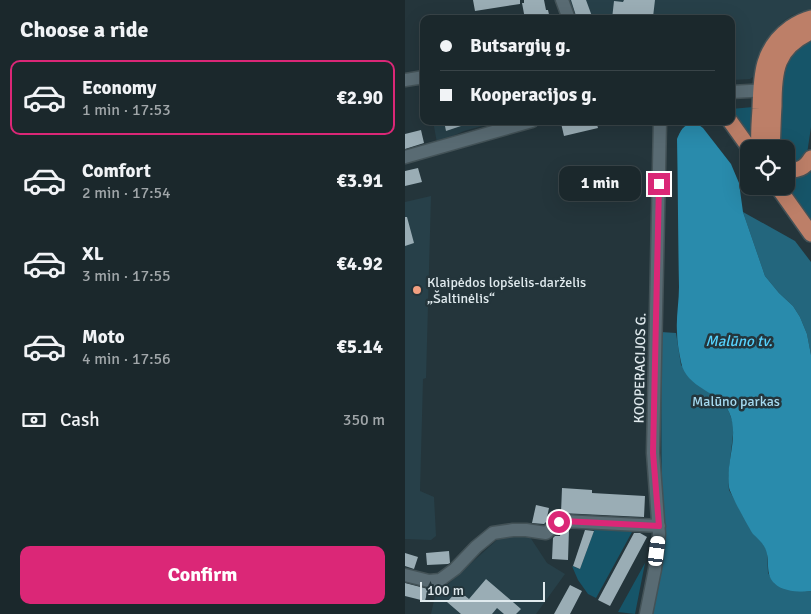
<!DOCTYPE html>
<html lang="en">
<head>
<meta charset="utf-8">
<style>
  body { margin:0; font-family:Signika,sans-serif; background:#243034; color:#f1f3f6; height:100vh; display:flex; flex-direction:column; font-size:19px; white-space:nowrap }
  * { box-sizing:border-box; margin:0 }
  p { font-size:16px; color:#a0a6a9 }
  .icon { flex:none; width:28px; height:28px; fill:none; stroke:currentColor; stroke-width:2; stroke-linecap:round; stroke-linejoin:round }
  .map { position:relative; flex:1; overflow:hidden }
  .panel { display:flex; flex-direction:column; background:#1b282c; width:405px }
  .panel>* { flex:none }
  .hud { position:absolute; left:15px; top:15px; width:315px; height:110px; border-radius:10px; box-shadow:0 5px 20px #0002,0 0 0 1px #394448; display:grid; align-content:center; height:110px; padding:0 20px; background:#1b282c }
  .controls { position:absolute; left:335px; top:140px; display:grid; gap:10px }
  .controls a { display:grid; place-items:center; width:55px; height:55px; border-radius:10px; background:#1b282c; box-shadow:0 5px 20px #0002,0 0 0 1px #394448; font-size:25px }
  .scale { position:absolute; left:15px; bottom:12px; width:125px; box-sizing:border-box; padding-left:5px; border:2px solid #e0eaee; border-top:0; font-size:14px; line-height:18px; white-space:nowrap; color:#e0eaee; -webkit-text-stroke:4px #24353b; paint-order:stroke }
  .end { position:absolute; width:22px; height:22px; margin:-11px; border:6px solid #db2777; background:#fff; box-shadow:0 0 0 2px #fff }
  .from { border-radius:50% }
  .bubble { position:absolute; height:35px; border-radius:10px; background:#1b282c; box-shadow:0 5px 20px #0002,0 0 0 1px #394448; font-size:16px; font-weight:800; line-height:35px; text-align:center }
  .car { position:absolute; width:15px; height:30px; margin:-15px -8px; border-radius:6px; box-shadow:0 0 4px 1px #0007; background:linear-gradient(#fff 24%,#345 0 40%,#fff 0 76%,#345 0 86%,#fff 0) }
  .hud b { display:flex; align-items:center; gap:18px; height:48px; font-size:19px }
  .hud b+b { border-top:1px solid #394448 }
  .hud i { width:12px; height:12px; background:#f1f3f6 }
  ul { padding:0; list-style:none }
  li { display:flex; align-items:center; gap:15px; height:75px; margin:0 10px 8px; padding:0 10px; border:2px solid transparent; border-radius:10px }
  li div { flex:1 }
  li b { display:block; font-size:19px }
  li em { font-style:normal; font-weight:800 }
  li.selected { border-color:#db2777 }
  li>.icon { width:45px; height:45px; stroke-width:1.5 }
  h2 { padding:0 20px; font-size:22px; line-height:60px }
  .pay { display:flex; align-items:center; gap:12px; height:55px; padding:0 20px; font-size:19px }
  .pay p { margin-inline-start:auto }
  .button { display:flex; gap:10px; margin-top:auto; padding:10px 20px }
  .button a { flex:1; height:58px; border-radius:10px; background:#db2777; color:#fff; font-size:20px; font-weight:800; line-height:58px; text-align:center }
  main { display:flex; flex:1; min-height:0 }
  .map>svg:first-child { display:block }
</style>
</head>
<body>
<main>
<section class="panel">
<h2>Choose a ride</h2>
<ul>
<li class="selected"><svg class="icon" aria-label="car" viewBox="0 0 24 24"><path d="M5 17H2v-5l4-1 3-4h7l3 4 3 1v5h-3M9 17h6M6 11h13"/><circle cx="7" cy="17" r="2"/><circle cx="17" cy="17" r="2"/></svg><div><b>Economy</b><p>1 min · 17:53</p></div><em>€2.90</em></li>
<li><svg class="icon" aria-label="car" viewBox="0 0 24 24"><path d="M5 17H2v-5l4-1 3-4h7l3 4 3 1v5h-3M9 17h6M6 11h13"/><circle cx="7" cy="17" r="2"/><circle cx="17" cy="17" r="2"/></svg><div><b>Comfort</b><p>2 min · 17:54</p></div><em>€3.91</em></li>
<li><svg class="icon" aria-label="car" viewBox="0 0 24 24"><path d="M5 17H2v-5l4-1 3-4h7l3 4 3 1v5h-3M9 17h6M6 11h13"/><circle cx="7" cy="17" r="2"/><circle cx="17" cy="17" r="2"/></svg><div><b>XL</b><p>3 min · 17:55</p></div><em>€4.92</em></li>
<li><svg class="icon" aria-label="car" viewBox="0 0 24 24"><path d="M5 17H2v-5l4-1 3-4h7l3 4 3 1v5h-3M9 17h6M6 11h13"/><circle cx="7" cy="17" r="2"/><circle cx="17" cy="17" r="2"/></svg><div><b>Moto</b><p>4 min · 17:56</p></div><em>€5.14</em></li>
</ul>
<div class="pay"><svg class="icon" aria-label="cash" viewBox="0 0 24 24"><path d="M3 7h18v10H3z"/><circle cx="12" cy="12" r="2"/></svg>Cash<p>350 m</p></div>
<div class="button"><a>Confirm</a></div>
</section>
<div class="map">
<svg width="406" height="614" viewBox="0 0 406 614">
  <rect width="100%" height="100%" fill="#24353b"/>
  <path fill="#274049" d="M149 0H406V11H398L386 16 376 23 368 32 362 42 354 59 348 77 345 79 326 80V19H158Z
    M28 121H95L59 131 32 143Z
    M26 196 21 378 18 379 15 491 29 497 31 536 26 540 0 539V202Z
    M123 534 142 563 160 574 131 614H26L30 596 95 537Z"/>
  <path fill="#165569" d="M406 41V127L402 154 399 160 381 165V149H371L374 80H378C381 63 390 48 406 41Z
    M348 107 346 141 326 113V109Z
    M404 172 406 173V224L381 186V175L397 176Z
    M190 528H227V532L191 598 183 594 173 580 167 566 175 569Z
    M240 563 230 614 213 612Z"/>
  <path fill="#23667d" d="M338 212 390 241 406 262V355L402 334 395 317 388 306 374 293 360 276Z
    M256 332 271 333 276 365 308 396 319 404 324 412 329 426 323 477 324 490 348 533 357 542 362 551 363 573 370 584 399 592 406 591V614H248L257 569Z"/>
  <path fill="#298bac" d="M291 123 298 128 326 164 334 183 338 212 360 276 374 293 388 306 395 317 402 334 406 355V591C396 593 377 591 370 584 359 574 366 560 360 548 357 542 353 539 348 534 345 530 324 492 324 487 320 463 335 436 324 412 315 391 281 389 276 362 274 352 272 342 272 332 271 317 274 302 274 287 273 237 273 188 272 139 277 128 278 125 291 123Z"/>
  <path fill="#9aadb5" d="M68 0H115V4L70 11Z
    M119 0H139L141 10H143L145 19H120L117 3H119Z
    M166 0H181L188 19H172Z
    M219 0H250L248 17 238 16 237 19H207L209 1 218 2Z
    M39 121H65V123L41 131Z
    M163 121H191L193 128 159 136 156 123Z
    M16 130 19 143 0 149V134Z
    M13 168 17 182 0 186V171Z
    M0 217H2L9 243 0 246Z
    M157 488 187 490V493L240 496 239 517 156 513Z
    M131 505 144 508 141 522 139 524 127 523Z
    M158 529H164L163 560 147 559 148 538 150 536H155L156 531Z
    M180 530 189 531 175 569 168 566Z
    M229 533H235L242 537 205 606 193 600Z
    M44 551 45 563 43 564 22 565 21 553Z
    M0 553 13 557 9 569 0 566Z
    M81 579 116 609 111 614H99L92 608 87 614H56L42 602 53 590 64 599Z
    M0 583 23 589 20 601 0 596Z
    M165 585 177 591 165 614H149Z"/>
  <g fill="none" stroke-linecap="round" stroke-linejoin="round">
    <defs>
      <path id="minor" d="M157 0 164 19
        M0 80 19 77
        M326 92 364 90
        M0 157 127 121
        M0 575 24 581 35 580 50 569 71 547 88 533 108 530H121L141 533 154 522 158 521 254 526
        M241 614 250 569 254 534 248 453 255 121"/>
      <path id="major" d="M325 121 345 149
        M354 149C353 136 354 122 355 109 356 77 356 49 385 28 391 24 398 20 406 18
        M367 149C368 134 368 120 369 106 369 71 371 48 406 32
        M381 169C393 172 400 168 406 158
        M372 186 406 234"/>
    </defs>
    <use href="#minor" stroke="#435257" stroke-width="15"/>
    <use href="#major" stroke="#435257" stroke-width="18"/>
    <use href="#minor" stroke="#596b73" stroke-width="12"/>
    <use href="#major" stroke="#bd7f68" stroke-width="15"/>
  </g>
  <g fill="none" stroke-linecap="round" stroke-linejoin="round">
    <path stroke="#db2777" stroke-width="6" d="M154 522 158 521 254 526 248 453 254 184"/>
  </g>
  <circle fill="#f2a081" stroke="#24353b" stroke-width="2" cx="12" cy="290" r="5"/>
  <g text-anchor="middle" dominant-baseline="central" stroke-width="5" stroke-linejoin="round" paint-order="stroke">
    <g font-size="14" fill="#e0eaee" stroke="#24353b" text-anchor="start">
      <text x="22" y="282">Klaipėdos lopšelis-darželis<tspan x="22" dy="16">„Šaltinėlis“</tspan></text>
    </g>
    <g font-size="14" fill="#e0eaee" stroke="#24353b">
      <text transform="translate(235 368) rotate(-89)">KOOPERACIJOS G.</text>
    </g>
    <g font-size="14" fill="#a6daf0" stroke="#24353b">
      <text x="331" y="401">Malūno parkas</text>
    </g>
    <g font-size="15" font-style="italic" fill="#56d2fd" stroke="#24353b">
      <text x="334" y="341">Malūno tv.</text>
    </g>
  </g>
</svg>
<div class="controls">
<a><svg class="icon" aria-label="locate" viewBox="0 0 24 24"><circle cx="12" cy="12" r="6"/><path d="M12 2v4M12 18v4M2 12h4M18 12h4"/></svg></a>
</div>
<div class="scale">100 m</div>
<i class="end from" style="left:154px;top:522px"></i>
<i class="end" style="left:254px;top:184px"></i>
<div class="bubble" style="left:154px;top:166px;width:82px">1 min</div>
<i class="car" style="left:252px;top:551px;rotate:7deg"></i>
<div class="hud">
<b><i class="from"></i>Butsargių g.</b>
<b><i></i>Kooperacijos g.</b>
</div>
</div>
</main>
</body>
</html>
